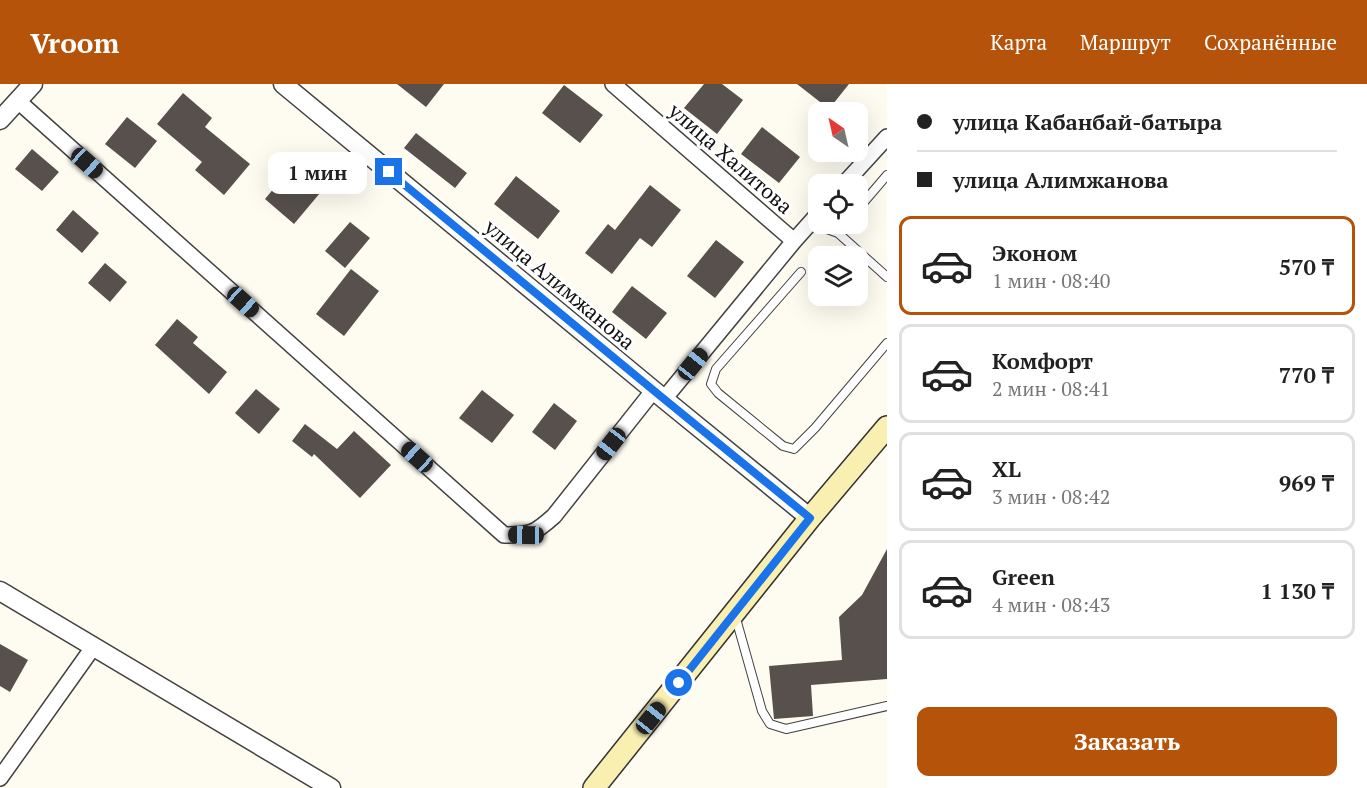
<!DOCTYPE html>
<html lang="ru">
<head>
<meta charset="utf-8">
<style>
  body { margin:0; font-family:"PT Serif",serif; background:#f6f6f6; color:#222; height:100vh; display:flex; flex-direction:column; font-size:22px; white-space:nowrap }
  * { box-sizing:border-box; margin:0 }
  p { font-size:20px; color:#767676 }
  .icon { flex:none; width:33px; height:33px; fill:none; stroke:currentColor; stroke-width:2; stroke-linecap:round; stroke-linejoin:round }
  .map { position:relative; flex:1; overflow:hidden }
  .panel { display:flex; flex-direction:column; background:#fff; width:480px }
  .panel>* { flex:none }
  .banner { display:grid; align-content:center; height:132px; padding:0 30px; background:#fff }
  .needle { width:39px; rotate:326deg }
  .controls { position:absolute; left:808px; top:18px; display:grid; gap:12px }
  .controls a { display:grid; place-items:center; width:60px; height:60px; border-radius:12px; background:#fff; box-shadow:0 6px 24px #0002; font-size:30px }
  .end { position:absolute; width:27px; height:27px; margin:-14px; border:8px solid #1a73e8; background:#fff; box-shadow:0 0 0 3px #fff }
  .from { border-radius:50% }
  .bubble { position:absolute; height:42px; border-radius:12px; background:#fff; box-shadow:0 6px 24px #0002; font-size:20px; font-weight:600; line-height:42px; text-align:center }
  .car { position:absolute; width:18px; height:36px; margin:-18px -9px; border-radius:8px; box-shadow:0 0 4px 2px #0007; background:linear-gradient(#222 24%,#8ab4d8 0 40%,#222 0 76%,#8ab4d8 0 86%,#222 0) }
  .banner b { display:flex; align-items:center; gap:21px; height:57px; font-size:22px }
  .banner b+b { border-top:2px solid #e0e0e0 }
  .banner i { width:15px; height:15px; background:#222 }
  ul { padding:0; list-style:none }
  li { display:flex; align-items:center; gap:18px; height:99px; margin:0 12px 9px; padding:0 18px; border:3px solid #e0e0e0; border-radius:12px }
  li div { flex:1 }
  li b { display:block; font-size:22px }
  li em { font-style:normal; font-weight:600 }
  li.active { border-color:#b45309 }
  li>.icon { width:54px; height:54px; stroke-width:1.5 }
  .action { display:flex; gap:12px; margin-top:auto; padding:12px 30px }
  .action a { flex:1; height:69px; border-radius:12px; background:#b45309; color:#fff; font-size:24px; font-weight:600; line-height:69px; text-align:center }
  header { display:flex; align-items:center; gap:36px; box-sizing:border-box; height:84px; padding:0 30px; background:#b45309; color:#fff }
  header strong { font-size:28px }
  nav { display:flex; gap:33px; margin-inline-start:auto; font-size:21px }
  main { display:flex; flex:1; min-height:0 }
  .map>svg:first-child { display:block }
</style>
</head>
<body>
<header>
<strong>Vroom</strong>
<nav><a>Карта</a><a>Маршрут</a><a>Сохранённые</a></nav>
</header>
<main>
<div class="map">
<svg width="887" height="704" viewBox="0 0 887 704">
  <rect width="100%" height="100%" fill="#fefbf1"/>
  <path fill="#57504c" d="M397 0H444L426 23Z
    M704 0H722L743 16 717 50 684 24Z
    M797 0H849L829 25Z
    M564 1 603 31 580 59 542 29Z
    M183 9 212 34 205 43 250 80 224 111 195 86 202 78 157 40Z
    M127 33 157 57 135 84 105 60Z
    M762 43 800 73 779 99 741 70Z
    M416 49 467 89 455 104 404 64Z
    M32 65 59 88 42 107 15 85Z
    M291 84 320 109 294 140 265 115Z
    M516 92 560 127 538 155 494 120Z
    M650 101 681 126 652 163 640 154 612 190 585 169 608 140 615 146Z
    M73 126 99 149 82 169 56 146Z
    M350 138 370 154 345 184 325 167Z
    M716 156 744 178 715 214 687 192Z
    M105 179 127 198 110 218 88 199Z
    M351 185 379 207 344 252 316 230Z
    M632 202 667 229 646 255 612 228Z
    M177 235 198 253 193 259 227 288 209 310 155 261Z
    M256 305 280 325 259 350 235 329Z
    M482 306 514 331 492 359 459 334Z
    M554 319 577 337 555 366 532 348Z
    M305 340 337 365 354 347 391 381 360 414 314 370 312 373 292 357Z
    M887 465V595L811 601 813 632 774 635 769 582 842 576 839 533 862 511Z
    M0 560 28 576 10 608 0 602Z"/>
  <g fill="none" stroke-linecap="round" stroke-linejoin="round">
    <defs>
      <path id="service" d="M858 125 887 91
        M810 139 838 149 887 193
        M838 149 846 140
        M801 188 716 285 711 300 718 309 783 362 794 365 815 344 887 259
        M735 531 762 627 770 640 786 645 887 622"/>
      <path id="minor" d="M613 0 794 157
        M18 17 504 451C531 451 534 450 554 432L653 307
        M844 100 887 53
        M664 315 794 157 819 129
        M0 694 94 562"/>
      <path id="tertiary" d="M283 0 664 315 810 434
        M0 36 33 0
        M0 507 331 704"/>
      <path id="secondary" d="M594 704 810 434 887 343"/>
    </defs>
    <use href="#service" stroke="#424242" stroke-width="10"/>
    <use href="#minor" stroke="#424242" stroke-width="18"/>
    <use href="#tertiary" stroke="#424242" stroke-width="21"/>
    <use href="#secondary" stroke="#313131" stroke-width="24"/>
    <use href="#service" stroke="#fff" stroke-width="8"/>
    <use href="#minor" stroke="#fff" stroke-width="15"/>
    <use href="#tertiary" stroke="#fff" stroke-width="18"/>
    <use href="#secondary" stroke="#f9efb1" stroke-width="21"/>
  </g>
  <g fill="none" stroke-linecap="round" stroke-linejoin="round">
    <path stroke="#1a73e8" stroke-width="8" d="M389 88 664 315 810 434 679 599"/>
  </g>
  <g text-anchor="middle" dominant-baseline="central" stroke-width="6" stroke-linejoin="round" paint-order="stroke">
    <g font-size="21" fill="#0f0f0f" stroke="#fff">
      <text transform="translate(731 74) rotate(41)">улица Халитова</text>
      <text transform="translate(560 200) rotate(40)">улица Алимжанова</text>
    </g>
  </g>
</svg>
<div class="controls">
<a><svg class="needle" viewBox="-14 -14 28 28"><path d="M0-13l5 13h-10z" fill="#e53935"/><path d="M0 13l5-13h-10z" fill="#767676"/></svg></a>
<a><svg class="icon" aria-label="locate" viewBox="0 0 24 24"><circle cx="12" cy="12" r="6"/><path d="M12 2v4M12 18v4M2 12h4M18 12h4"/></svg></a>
<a><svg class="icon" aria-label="layers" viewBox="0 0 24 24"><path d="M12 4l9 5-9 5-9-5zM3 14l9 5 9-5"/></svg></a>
</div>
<i class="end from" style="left:679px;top:599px"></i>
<i class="end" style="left:389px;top:88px"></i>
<div class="bubble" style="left:268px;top:68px;width:99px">1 мин</div>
<i class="car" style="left:87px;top:79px;rotate:132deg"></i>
<i class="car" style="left:243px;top:218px;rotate:132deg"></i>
<i class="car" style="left:693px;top:280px;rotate:39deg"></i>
<i class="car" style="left:611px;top:360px;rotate:218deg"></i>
<i class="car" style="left:417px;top:373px;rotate:312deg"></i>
<i class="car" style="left:526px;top:451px;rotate:271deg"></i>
<i class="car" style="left:651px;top:634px;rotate:39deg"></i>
</div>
<section class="panel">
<div class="banner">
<b><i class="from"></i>улица Кабанбай-батыра</b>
<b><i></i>улица Алимжанова</b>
</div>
<ul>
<li class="active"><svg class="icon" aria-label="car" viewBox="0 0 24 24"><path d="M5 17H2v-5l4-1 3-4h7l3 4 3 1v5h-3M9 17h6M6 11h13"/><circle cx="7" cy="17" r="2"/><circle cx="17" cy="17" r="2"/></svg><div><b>Эконом</b><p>1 мин · 08:40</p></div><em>570 ₸</em></li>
<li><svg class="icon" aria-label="car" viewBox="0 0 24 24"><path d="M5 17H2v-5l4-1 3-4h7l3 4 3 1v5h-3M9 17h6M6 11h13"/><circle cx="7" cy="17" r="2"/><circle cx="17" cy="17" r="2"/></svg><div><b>Комфорт</b><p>2 мин · 08:41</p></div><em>770 ₸</em></li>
<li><svg class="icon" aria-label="car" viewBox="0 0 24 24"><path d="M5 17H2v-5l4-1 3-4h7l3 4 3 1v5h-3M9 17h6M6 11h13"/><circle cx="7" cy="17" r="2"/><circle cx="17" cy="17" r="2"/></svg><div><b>XL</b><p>3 мин · 08:42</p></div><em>969 ₸</em></li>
<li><svg class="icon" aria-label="car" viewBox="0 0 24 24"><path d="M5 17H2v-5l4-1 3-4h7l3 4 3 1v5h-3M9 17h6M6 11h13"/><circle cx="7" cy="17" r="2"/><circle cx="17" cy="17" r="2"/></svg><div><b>Green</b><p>4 мин · 08:43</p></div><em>1 130 ₸</em></li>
</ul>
<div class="action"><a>Заказать</a></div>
</section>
</main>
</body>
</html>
